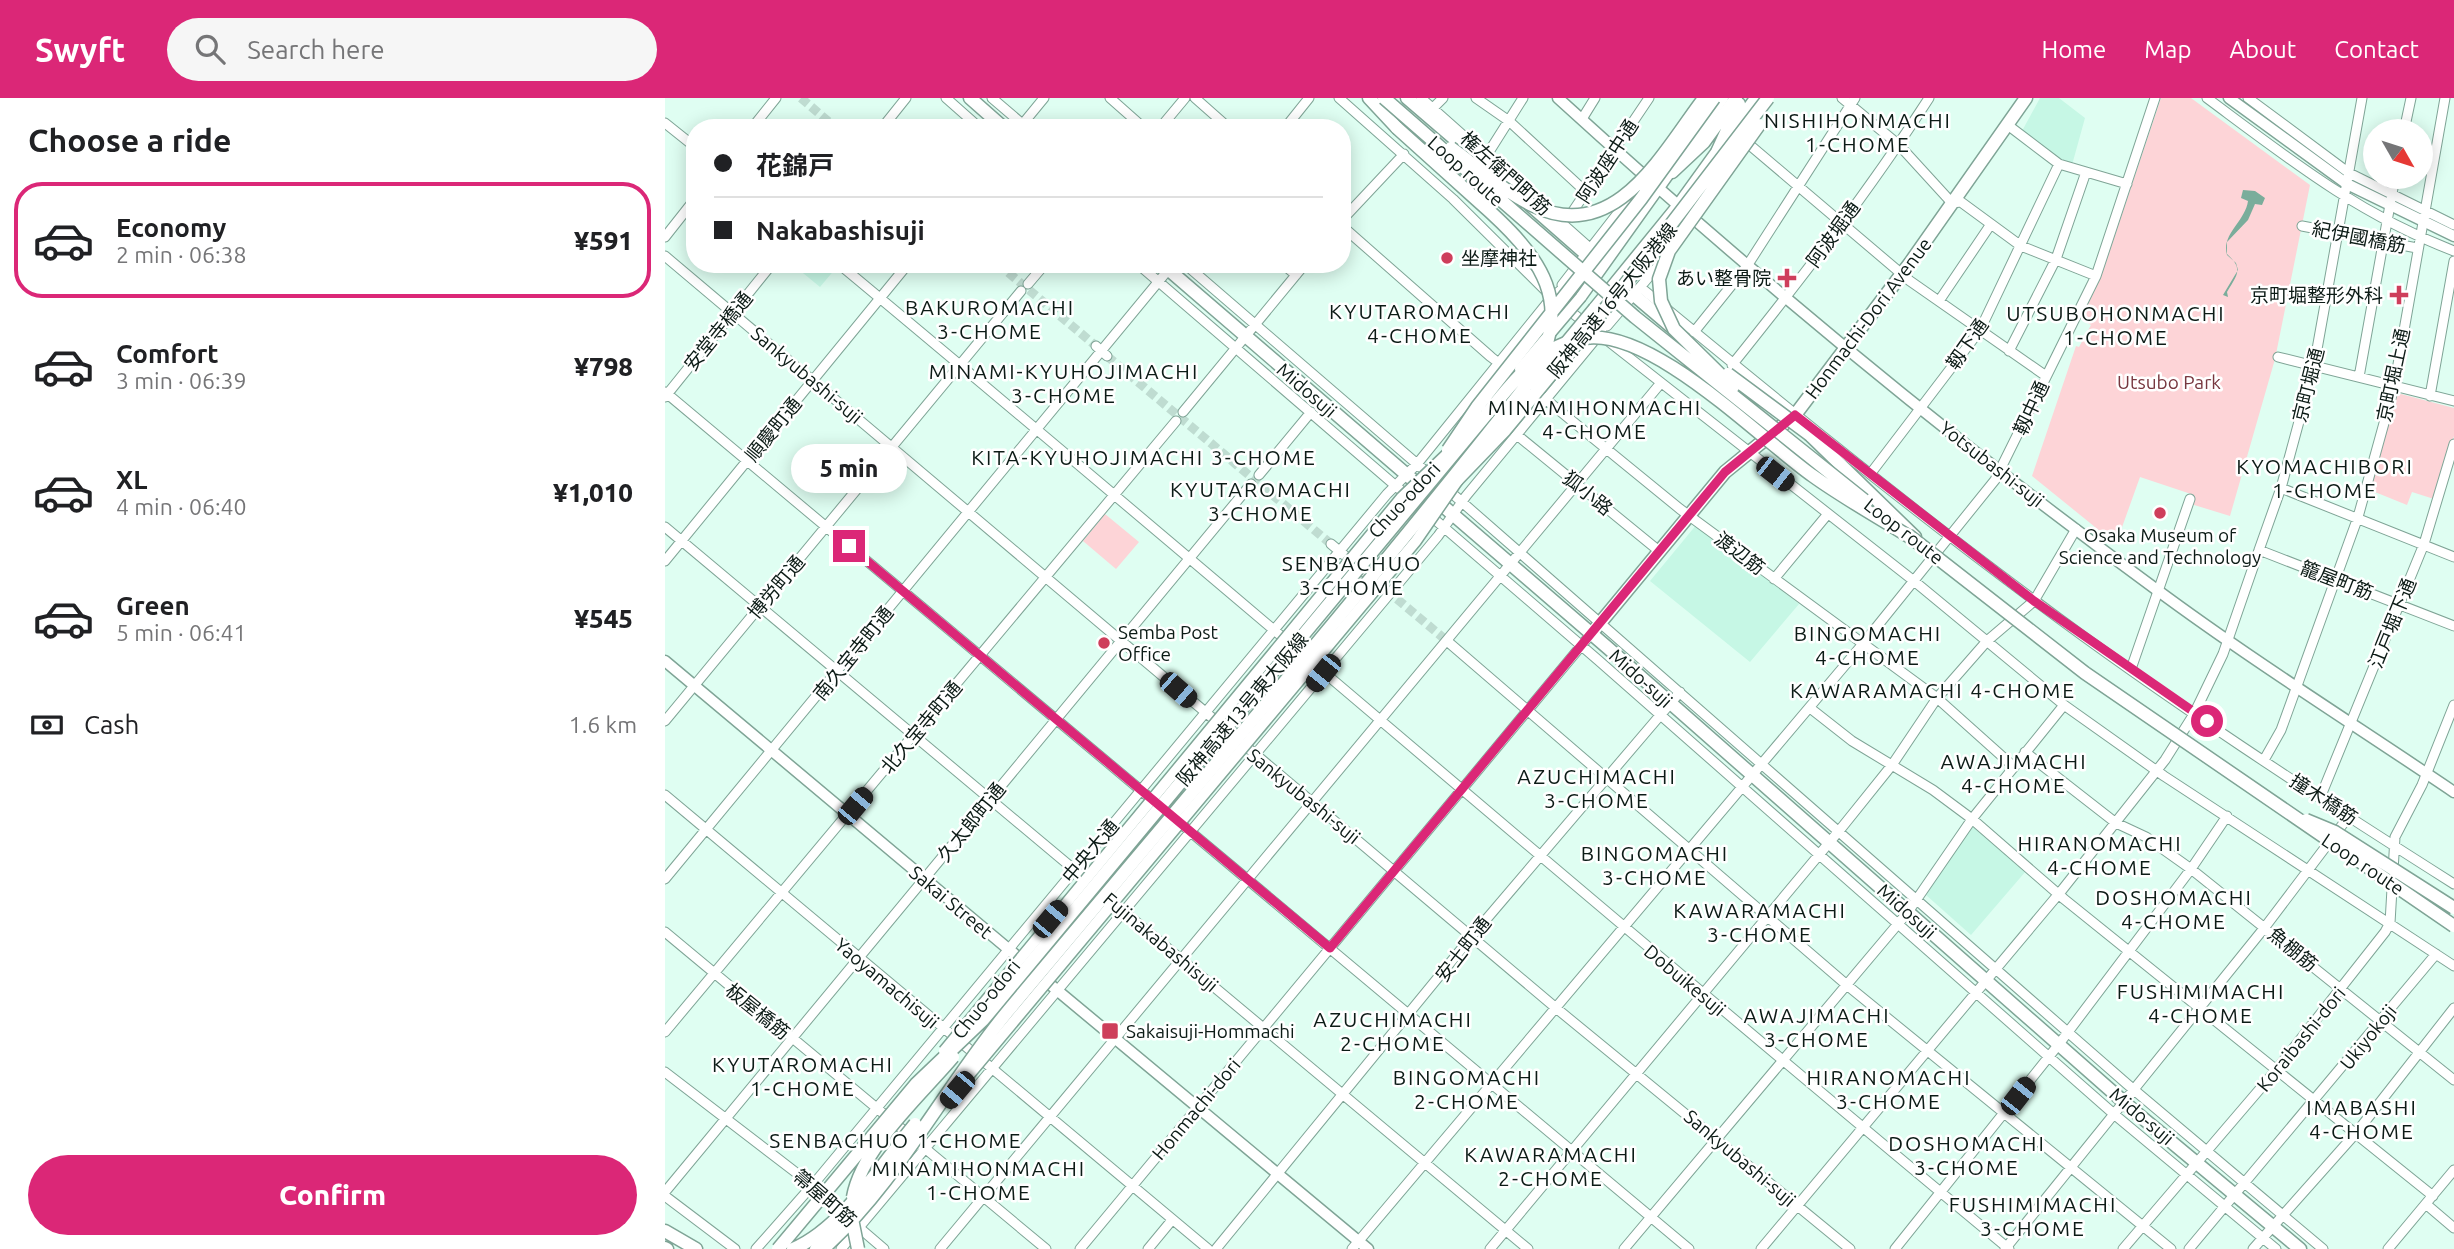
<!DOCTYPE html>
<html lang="en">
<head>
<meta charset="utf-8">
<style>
  body { margin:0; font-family:Ubuntu,"Noto Sans JP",sans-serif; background:#f6f6f6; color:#202124; height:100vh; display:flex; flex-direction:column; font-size:26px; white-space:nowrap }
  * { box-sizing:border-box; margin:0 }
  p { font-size:23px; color:#757577 }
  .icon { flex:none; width:38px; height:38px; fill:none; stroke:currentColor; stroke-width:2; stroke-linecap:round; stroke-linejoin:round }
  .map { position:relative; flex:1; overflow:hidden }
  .drawer { display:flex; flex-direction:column; background:#fff; width:665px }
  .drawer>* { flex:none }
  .top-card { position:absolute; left:21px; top:21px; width:665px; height:154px; border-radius:28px; box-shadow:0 4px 18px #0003; display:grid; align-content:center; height:154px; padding:0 28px; background:#fff }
  .needle { width:46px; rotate:129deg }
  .fabs { position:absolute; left:1698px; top:21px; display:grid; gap:14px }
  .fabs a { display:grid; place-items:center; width:70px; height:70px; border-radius:50%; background:#fff; box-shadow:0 4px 18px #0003; font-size:35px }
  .end { position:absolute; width:32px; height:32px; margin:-16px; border:9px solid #db2777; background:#fff; box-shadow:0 0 0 4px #fff }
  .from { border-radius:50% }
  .bubble { position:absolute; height:49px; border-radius:24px; background:#fff; box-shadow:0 4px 18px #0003; font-size:23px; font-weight:800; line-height:49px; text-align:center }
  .car { position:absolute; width:21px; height:42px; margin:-21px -10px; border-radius:9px; box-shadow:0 0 5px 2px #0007; background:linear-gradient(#222 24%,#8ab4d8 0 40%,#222 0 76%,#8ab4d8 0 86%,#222 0) }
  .top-card b { display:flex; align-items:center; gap:24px; height:66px; font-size:26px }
  .top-card b+b { border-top:2px solid #e0e0e0 }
  .top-card i { width:18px; height:18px; background:#202124 }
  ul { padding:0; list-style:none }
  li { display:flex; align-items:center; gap:21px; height:116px; margin:0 14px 10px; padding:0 14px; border:4px solid transparent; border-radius:28px }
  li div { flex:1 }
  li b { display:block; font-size:26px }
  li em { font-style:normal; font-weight:800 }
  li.on { border-color:#db2777 }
  li>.icon { width:63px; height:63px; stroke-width:1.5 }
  h2 { padding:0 28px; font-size:32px; line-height:84px }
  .pay { display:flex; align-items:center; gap:18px; height:77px; padding:0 28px; font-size:26px }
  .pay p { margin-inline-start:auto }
  .button { display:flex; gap:14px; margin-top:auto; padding:14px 28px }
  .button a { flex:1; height:80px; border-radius:42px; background:#db2777; color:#fff; font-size:28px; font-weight:800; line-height:80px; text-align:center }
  header { display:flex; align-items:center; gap:42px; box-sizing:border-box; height:98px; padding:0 35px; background:#db2777; color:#fff }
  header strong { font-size:33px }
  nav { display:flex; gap:38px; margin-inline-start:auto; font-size:24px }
  .search { width:490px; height:63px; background:#f6f6f6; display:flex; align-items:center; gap:18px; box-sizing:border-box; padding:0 24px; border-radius:38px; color:#757577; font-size:26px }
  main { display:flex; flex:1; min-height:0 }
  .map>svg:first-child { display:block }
</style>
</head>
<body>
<header>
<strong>Swyft</strong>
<div class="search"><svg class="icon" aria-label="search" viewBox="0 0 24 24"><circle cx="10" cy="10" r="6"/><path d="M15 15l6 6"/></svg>Search here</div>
<nav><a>Home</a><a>Map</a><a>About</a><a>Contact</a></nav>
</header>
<main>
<section class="drawer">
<h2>Choose a ride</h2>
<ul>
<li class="on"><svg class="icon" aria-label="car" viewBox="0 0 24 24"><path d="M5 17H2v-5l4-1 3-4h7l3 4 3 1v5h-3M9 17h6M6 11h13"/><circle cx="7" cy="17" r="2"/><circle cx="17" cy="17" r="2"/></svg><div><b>Economy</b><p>2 min · 06:38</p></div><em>¥591</em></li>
<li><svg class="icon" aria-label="car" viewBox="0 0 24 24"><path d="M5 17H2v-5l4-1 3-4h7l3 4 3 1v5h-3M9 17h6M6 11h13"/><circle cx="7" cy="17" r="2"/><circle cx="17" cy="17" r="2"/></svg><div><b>Comfort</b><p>3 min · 06:39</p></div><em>¥798</em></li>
<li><svg class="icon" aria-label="car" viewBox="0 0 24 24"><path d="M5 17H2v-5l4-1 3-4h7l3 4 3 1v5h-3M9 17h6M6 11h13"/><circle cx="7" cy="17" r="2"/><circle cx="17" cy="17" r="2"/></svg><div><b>XL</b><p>4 min · 06:40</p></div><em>¥1,010</em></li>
<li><svg class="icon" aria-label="car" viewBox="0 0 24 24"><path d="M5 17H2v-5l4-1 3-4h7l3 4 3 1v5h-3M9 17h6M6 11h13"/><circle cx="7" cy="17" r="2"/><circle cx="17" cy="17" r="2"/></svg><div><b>Green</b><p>5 min · 06:41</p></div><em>¥545</em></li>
</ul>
<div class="pay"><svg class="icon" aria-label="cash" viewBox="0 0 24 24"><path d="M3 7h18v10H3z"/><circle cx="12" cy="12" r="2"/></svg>Cash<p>1.6 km</p></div>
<div class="button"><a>Confirm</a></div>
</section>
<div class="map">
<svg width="1789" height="1151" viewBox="0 0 1789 1151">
  <rect width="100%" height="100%" fill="#dffef2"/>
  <path fill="#c6f7e5" d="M1375 0H1394L1420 20 1407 67 1396 64 1357 33Z
    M127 166H166L171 170 155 189Z
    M1032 426 1134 506 1085 564 985 483Z
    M1311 729 1361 773 1306 837 1261 797 1306 730Z"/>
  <path fill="#fdd4d7" d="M1496 0H1526L1645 87 1610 261 1565 418 1526 406 1529 397 1475 379 1451 446 1367 378 1411 248 1414 249 1426 227 1416 221 1436 179Z
    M1736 296 1789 310V338L1769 401 1747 394 1742 407 1705 392 1732 297Z
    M440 416 474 444 451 471 418 443Z"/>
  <path fill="#7aad9b" d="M1578 92 1590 93 1600 100 1597 107 1590 106 1583 122 1562 144V156C1579 171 1572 177 1562 194L1563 199 1558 197 1573 172 1571 165 1562 157C1556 136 1580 124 1583 103L1576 100Z"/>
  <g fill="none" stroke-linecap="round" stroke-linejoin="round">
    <path stroke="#bfdcd1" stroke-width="9" stroke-dasharray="9 4.5" stroke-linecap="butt" d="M136 0 171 30
      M333 166 431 248
      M442 258 666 446
      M732 501 782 543"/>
    <defs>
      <path id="minor" d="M281 0 315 30
        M327 0 362 30
        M445 0 479 30
        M530 0 564 30
        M674 0 788 101 887 199 1249 483 1399 607 1499 678 1789 868
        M756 0 926 151
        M811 0 844 23 922 95
        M1177 0 1234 47 1287 105 1296 104 1356 148 1431 178
        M1542 0C1624 61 1693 116 1789 153
        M1583 0 1684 75 1789 127
        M768 10 778 0
        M917 21 930 0
        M0 25 30 49
        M356 28 379 0
        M1344 28 1394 66 1462 86
        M87 30 111 0
        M217 30 241 0
        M495 30 520 0
        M620 30 644 0
        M1739 33 1746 0
        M1080 43 1245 183 1381 278
        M822 57 858 0
        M904 119 984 0
        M677 122 739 56
        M677 128 826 259 857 283
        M1637 128 1752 150
        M0 139 30 101
        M0 158 891 910 1185 1151
        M174 166C566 492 951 826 1344 1151
        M473 166 933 562 1450 1017 1611 1151
        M520 166 766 378
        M618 166 631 177
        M363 186 380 166
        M897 187 970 93
        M975 189C1105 296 1234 402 1369 502 1504 603 1647 696 1789 786
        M1274 203 1326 126
        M942 228 999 161
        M1029 234 1082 168 1190 0
        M431 248 442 258
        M1344 253 1391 161 1421 74
        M1613 259 1789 303
        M1067 267C1136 181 1204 93 1264 0
        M1694 279 1730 79
        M0 294 1024 1151
        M1765 298 1789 163
        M0 299 107 166
        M879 300 1015 411 1272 600 1348 668
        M518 314 640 166
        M852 337 994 453
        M1206 375 1315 232 1394 66
        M594 377 646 314
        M1616 390 1789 459
        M782 391 1462 986 1658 1151
        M0 429 424 784
        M666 446 709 482
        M1594 452 1789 528
        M0 463 243 166
        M1109 481 1162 417
        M782 543 1183 888 1506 1151
        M1466 571 1525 401
        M1145 610 1187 643 1268 692 1307 721 1399 801 1768 1098
        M0 623 356 193
        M1360 654 1451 725 1481 739 1526 771 1789 982
        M1599 662 1616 632 1693 419 1729 289 1780 0
        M0 697 543 1151
        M1655 700 1759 446 1789 346
        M0 781 508 166
        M445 802 863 1151
        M0 834 381 1151
        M0 934 511 323
        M0 974 138 1080 181 1118
        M0 1094 586 386
        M0 1098 70 1151
        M1762 1107 1789 1130
        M191 1127 219 1151
        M91 1151 152 1082 722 396 752 366 887 199 906 184
        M176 1151 773 438 801 398 934 237 949 205
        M275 1151 995 286
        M415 1151 926 536
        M483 1151 507 1122
        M551 1151 807 838 1015 594
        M687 1151 1197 547 1330 382 1431 178 1490 0
        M825 1151 1178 728 1227 667 1272 600 1322 543 1369 503 1411 431
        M959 1151 1243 814 1307 721 1399 607
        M1096 1151 1397 792 1500 662 1529 616 1558 556 1594 452 1616 390 1649 268 1697 0
        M1230 1151 1394 946 1526 771 1562 718
        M1340 1151 1600 829 1684 718
        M1458 1151 1612 971 1720 834 1725 825 1730 739 1757 687 1789 607
        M1524 1151 1771 856
        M1588 1151 1691 1035 1789 910
        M1723 1151 1789 1072"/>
      <path id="major" d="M893 0C1085 175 1283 339 1492 492 1588 563 1690 627 1789 694
        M1564 0 1682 86 1789 138
        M916 199 1058 0
        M929 210 1012 108 1090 0
        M0 563 360 865
        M375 878 703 1151"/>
      <path id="highway" d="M305 0 339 30
        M704 0 732 30
        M742 0 848 91
        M1053 52 1074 6
        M1007 74 1039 44 1071 0
        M864 106 921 156
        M497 166 943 550 1468 1012 1635 1151
        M969 197 1009 231
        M1145 337 1250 439
        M926 536 1060 374 1130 317 1245 165 1361 0
        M0 1133 31 1151
        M0 1150 2 1151"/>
    </defs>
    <use href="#minor" stroke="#7fa496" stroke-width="11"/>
    <use href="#major" stroke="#7fa496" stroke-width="13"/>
    <use href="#highway" stroke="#7fa496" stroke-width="15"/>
    <use href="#minor" stroke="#fff" stroke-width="9"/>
    <use href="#major" stroke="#fff" stroke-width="10"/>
    <use href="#highway" stroke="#fff" stroke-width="12"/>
    <defs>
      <path id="major-bridge" d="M855 271 916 199
        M866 286 929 210
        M279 953 737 399 785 353
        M283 1002 751 443 793 382
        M150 1151 183 1117"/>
      <path id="highway-bridge" d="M719 0 970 219 1199 402
        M786 50C813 69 839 94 869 108 950 147 997 56 1037 3
        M1063 276 1145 337
        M1068 289 1009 231 996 203 994 181 1004 153 1094 27
        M783 352 812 309 976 101 1049 0
        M787 387 840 332 958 189 1103 0
        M1243 437 1420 575 1789 828
        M1641 722 1670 734 1789 810
        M188 1099C197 1049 256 997 288 959
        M187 1121 193 1151
        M113 1151 251 986 318 922 821 317C849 283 873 248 920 240 987 230 1093 339 1148 378 1180 401 1215 420 1248 441
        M128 1151C176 1131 217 1066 250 1026
        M158 1151C231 1086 280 989 343 913 516 706 693 501 860 289 916 207 876 158 812 102 785 78 759 54 732 30"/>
    </defs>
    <use href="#major-bridge" stroke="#7fa496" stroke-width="13" stroke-linecap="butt"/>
    <use href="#highway-bridge" stroke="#7fa496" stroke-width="15" stroke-linecap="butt"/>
    <use href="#major-bridge" stroke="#fff" stroke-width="10"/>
    <use href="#highway-bridge" stroke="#fff" stroke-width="12"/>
  </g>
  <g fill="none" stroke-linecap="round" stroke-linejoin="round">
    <path stroke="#db2777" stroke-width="9" d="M184 448 665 850 1060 374 1130 317 1369 503 1542 623"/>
  </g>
  <g fill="#ce3e5b" stroke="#fff" stroke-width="2.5">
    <circle cx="782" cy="160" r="7"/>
    <path d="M1118.5 169.5h7v7h7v7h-7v7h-7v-7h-7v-7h7z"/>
    <path d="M1730.5 186.5h7v7h7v7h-7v7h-7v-7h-7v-7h7z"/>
    <circle cx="1495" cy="415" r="7"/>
    <circle cx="439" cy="545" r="7"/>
    <rect x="436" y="924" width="18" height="18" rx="3.5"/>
  </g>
  <g text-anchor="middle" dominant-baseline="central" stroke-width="5" stroke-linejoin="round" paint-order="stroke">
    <g font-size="19" fill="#0c1b16" stroke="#fff">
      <text transform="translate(942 63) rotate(-57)">阿波座中通</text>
      <text transform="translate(801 73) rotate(42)">Loop route</text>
      <text transform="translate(841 75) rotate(42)">権左衛門町筋</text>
      <text transform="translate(1168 136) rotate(-54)">阿波堀通</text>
      <text transform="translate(1694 139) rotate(11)">紀伊國橋筋</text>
      <text transform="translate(947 202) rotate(-51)">阪神高速16号大阪港線</text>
      <text transform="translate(1203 220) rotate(-53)">Honmachi-Dori Avenue</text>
      <text transform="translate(53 233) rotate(-51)">安堂寺橋通</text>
      <text transform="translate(1302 246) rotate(-55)">靱下通</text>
      <text transform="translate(142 277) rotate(40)">Sankyubashi-suji</text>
      <text transform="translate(1728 277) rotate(-78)">京町堀上通</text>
      <text transform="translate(1643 287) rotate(-76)">京町堀通</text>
      <text transform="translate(642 292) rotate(41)">Midosuji</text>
      <text transform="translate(1366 310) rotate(-65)">靱中通</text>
      <text transform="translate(108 331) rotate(-51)">順慶町通</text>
      <text transform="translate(1327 366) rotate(38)">Yotsubashi-suji</text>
      <text transform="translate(923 395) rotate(39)">狐小路</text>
      <text transform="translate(739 402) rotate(-47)">Chuo-odori</text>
      <text transform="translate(1239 433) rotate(38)">Loop route</text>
      <text transform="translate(1075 455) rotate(37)">渡辺筋</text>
      <text transform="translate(1672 482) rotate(21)">籠屋町筋</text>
      <text transform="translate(111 489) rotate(-50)">博労町通</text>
      <text transform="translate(1727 525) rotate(-68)">江戸堀下通</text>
      <text transform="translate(188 555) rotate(-51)">南久宝寺町通</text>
      <text transform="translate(976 580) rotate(42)">Mido-suji</text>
      <text transform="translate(577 611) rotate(-50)">阪神高速13号東大阪線</text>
      <text transform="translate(256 629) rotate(-50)">北久宝寺町通</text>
      <text transform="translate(639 698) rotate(39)">Sankyubashi-suji</text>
      <text transform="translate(1659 701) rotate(33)">撞木橋筋</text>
      <text transform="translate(306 724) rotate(-51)">久太郎町通</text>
      <text transform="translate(425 753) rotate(-50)">中央大通</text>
      <text transform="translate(1698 766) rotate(34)">Loop route</text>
      <text transform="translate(286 804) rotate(40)">Sakai Street</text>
      <text transform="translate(1242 813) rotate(42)">Midosuji</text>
      <text transform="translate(496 844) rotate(40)">Fujinakabashisuji</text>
      <text transform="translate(798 851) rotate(-52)">安土町通</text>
      <text transform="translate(1628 851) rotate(39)">魚棚筋</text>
      <text transform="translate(1020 882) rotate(40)">Dobuikesuji</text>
      <text transform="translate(222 885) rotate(40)">Yaoyamachisuji</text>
      <text transform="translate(321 901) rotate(-51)">Chuo-odori</text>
      <text transform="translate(93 913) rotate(39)">板屋橋筋</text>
      <text transform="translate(1703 939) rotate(-51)">Ukiyokoji</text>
      <text transform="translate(1636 941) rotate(-51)">Koraibashi-dori</text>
      <text transform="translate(531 1011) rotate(-50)">Honmachi-dori</text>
      <text transform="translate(1477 1018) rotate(40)">Mido-suji</text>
      <text transform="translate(1075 1060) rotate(40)">Sankyubashi-suji</text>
      <text transform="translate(160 1100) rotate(41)">箒屋町筋</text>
    </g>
    <g font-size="19" fill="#0c1b16" stroke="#fff" text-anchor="start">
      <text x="796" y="160">坐摩神社</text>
      <text x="1106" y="180" text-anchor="end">あい整骨院</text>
      <text x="1718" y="197" text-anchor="end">京町堀整形外科</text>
      <text x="1495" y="437" text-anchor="middle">Osaka Museum of<tspan x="1495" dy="22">Science and Technology</tspan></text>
      <text x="453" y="534">Semba Post<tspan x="453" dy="22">Office</tspan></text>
      <text x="461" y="933">Sakaisuji-Hommachi</text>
    </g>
    <g font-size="19" fill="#77373f" stroke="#fff">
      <text x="1504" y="284">Utsubo Park</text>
    </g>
    <g font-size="21" letter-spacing="2" fill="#0c1b16" stroke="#fff">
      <text x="1193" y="22">NISHIHONMACHI<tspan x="1193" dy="24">1-CHOME</tspan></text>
      <text x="325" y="209">BAKUROMACHI<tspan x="325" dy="24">3-CHOME</tspan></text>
      <text x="755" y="213">KYUTAROMACHI<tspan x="755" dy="24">4-CHOME</tspan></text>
      <text x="1451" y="215">UTSUBOHONMACHI<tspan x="1451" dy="24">1-CHOME</tspan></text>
      <text x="399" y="273">MINAMI-KYUHOJIMACHI<tspan x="399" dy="24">3-CHOME</tspan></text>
      <text x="930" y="309">MINAMIHONMACHI<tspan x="930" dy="24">4-CHOME</tspan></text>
      <text x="479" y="359">KITA-KYUHOJIMACHI 3-CHOME</text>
      <text x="1660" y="368">KYOMACHIBORI<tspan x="1660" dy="24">1-CHOME</tspan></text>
      <text x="596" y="391">KYUTAROMACHI<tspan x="596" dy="24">3-CHOME</tspan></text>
      <text x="687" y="465">SENBACHUO<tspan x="687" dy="24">3-CHOME</tspan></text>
      <text x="1203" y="535">BINGOMACHI<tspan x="1203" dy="24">4-CHOME</tspan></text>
      <text x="1268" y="592">KAWARAMACHI 4-CHOME</text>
      <text x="1349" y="663">AWAJIMACHI<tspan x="1349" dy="24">4-CHOME</tspan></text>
      <text x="932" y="678">AZUCHIMACHI<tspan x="932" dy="24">3-CHOME</tspan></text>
      <text x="1435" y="745">HIRANOMACHI<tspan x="1435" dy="24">4-CHOME</tspan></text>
      <text x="990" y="755">BINGOMACHI<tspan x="990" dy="24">3-CHOME</tspan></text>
      <text x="1509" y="799">DOSHOMACHI<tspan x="1509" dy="24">4-CHOME</tspan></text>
      <text x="1095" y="812">KAWARAMACHI<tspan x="1095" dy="24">3-CHOME</tspan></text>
      <text x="1536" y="893">FUSHIMIMACHI<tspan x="1536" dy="24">4-CHOME</tspan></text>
      <text x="1152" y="917">AWAJIMACHI<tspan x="1152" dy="24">3-CHOME</tspan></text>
      <text x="728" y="921">AZUCHIMACHI<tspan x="728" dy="24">2-CHOME</tspan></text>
      <text x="138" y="966">KYUTAROMACHI<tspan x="138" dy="24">1-CHOME</tspan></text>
      <text x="802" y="979">BINGOMACHI<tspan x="802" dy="24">2-CHOME</tspan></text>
      <text x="1224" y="979">HIRANOMACHI<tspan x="1224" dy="24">3-CHOME</tspan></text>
      <text x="1697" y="1009">IMABASHI<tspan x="1697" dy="24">4-CHOME</tspan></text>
      <text x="231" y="1042">SENBACHUO 1-CHOME</text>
      <text x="1302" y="1045">DOSHOMACHI<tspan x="1302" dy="24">3-CHOME</tspan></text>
      <text x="886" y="1056">KAWARAMACHI<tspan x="886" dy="24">2-CHOME</tspan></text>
      <text x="314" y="1070">MINAMIHONMACHI<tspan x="314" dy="24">1-CHOME</tspan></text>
      <text x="1368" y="1106">FUSHIMIMACHI<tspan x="1368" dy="24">3-CHOME</tspan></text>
    </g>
  </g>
</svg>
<div class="fabs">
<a><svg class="needle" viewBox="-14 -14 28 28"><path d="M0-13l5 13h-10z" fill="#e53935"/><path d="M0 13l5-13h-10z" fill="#757577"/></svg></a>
</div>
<i class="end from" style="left:1542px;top:623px"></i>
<i class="end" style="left:184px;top:448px"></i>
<div class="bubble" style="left:126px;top:346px;width:116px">5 min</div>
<i class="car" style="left:1110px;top:376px;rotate:128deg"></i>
<i class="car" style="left:658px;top:575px;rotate:219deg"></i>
<i class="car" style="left:513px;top:592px;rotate:131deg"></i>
<i class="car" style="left:190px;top:708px;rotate:40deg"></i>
<i class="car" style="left:385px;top:821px;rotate:40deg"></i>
<i class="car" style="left:292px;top:992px;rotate:220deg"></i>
<i class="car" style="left:1353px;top:998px;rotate:38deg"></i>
<div class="top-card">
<b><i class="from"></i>花錦戸</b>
<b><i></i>Nakabashisuji</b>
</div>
</div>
</main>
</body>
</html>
